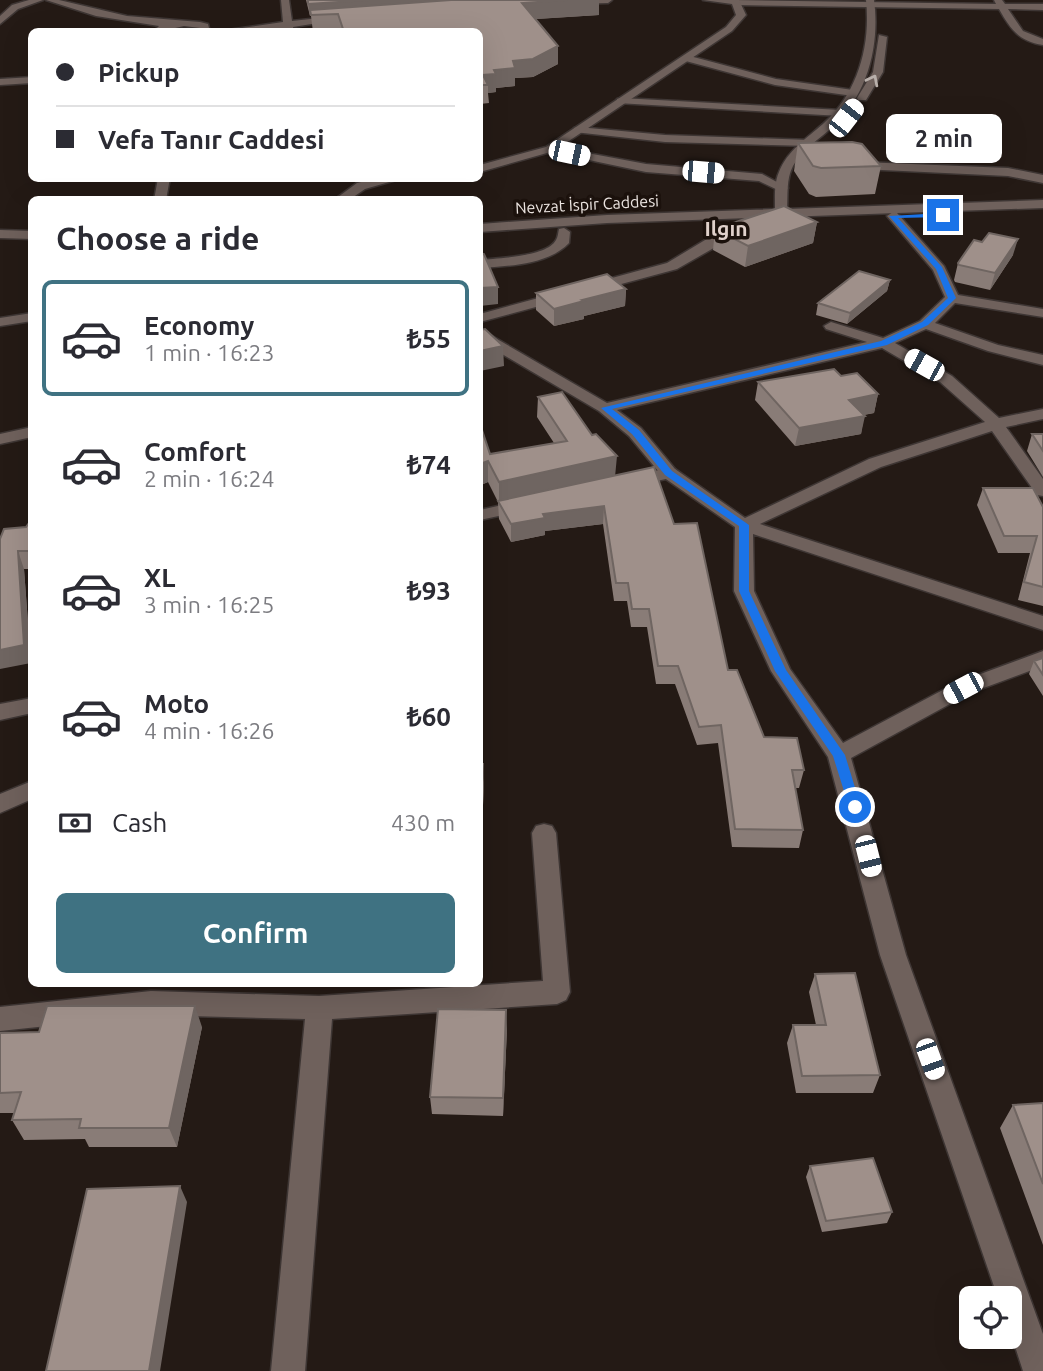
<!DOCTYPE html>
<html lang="en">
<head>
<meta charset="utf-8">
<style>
  body { margin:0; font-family:Ubuntu,sans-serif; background:#f7f7f7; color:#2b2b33; height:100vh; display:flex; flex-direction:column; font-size:26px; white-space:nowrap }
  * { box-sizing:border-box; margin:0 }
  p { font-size:23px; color:#7c7c81 }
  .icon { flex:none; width:38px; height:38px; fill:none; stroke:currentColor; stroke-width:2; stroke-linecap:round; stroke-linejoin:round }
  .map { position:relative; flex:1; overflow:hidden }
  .sheet { position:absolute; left:28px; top:196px; width:455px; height:791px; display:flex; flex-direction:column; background:#fff; border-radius:10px; box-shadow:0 7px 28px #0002 }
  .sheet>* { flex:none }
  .banner { position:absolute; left:28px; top:28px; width:455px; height:154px; border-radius:10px; box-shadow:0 7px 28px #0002; display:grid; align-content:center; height:154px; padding:0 28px; background:#fff }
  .buttons { position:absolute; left:959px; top:1286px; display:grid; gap:14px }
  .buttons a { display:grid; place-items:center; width:63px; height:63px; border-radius:10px; background:#fff; box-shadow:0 7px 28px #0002; font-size:35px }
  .end { position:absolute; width:32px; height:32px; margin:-16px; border:9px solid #1a73e8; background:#fff; box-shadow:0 0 0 4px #fff }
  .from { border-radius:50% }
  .bubble { position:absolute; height:49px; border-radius:10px; background:#fff; box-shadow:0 7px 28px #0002; font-size:23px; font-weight:700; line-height:49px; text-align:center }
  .car { position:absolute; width:21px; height:42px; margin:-21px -10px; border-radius:9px; box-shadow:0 0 5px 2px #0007; background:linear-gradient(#fff 24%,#345 0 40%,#fff 0 76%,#345 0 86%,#fff 0) }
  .banner b { display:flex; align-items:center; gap:24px; height:66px; font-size:26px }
  .banner b+b { border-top:2px solid #e1e1e2 }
  .banner i { width:18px; height:18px; background:#2b2b33 }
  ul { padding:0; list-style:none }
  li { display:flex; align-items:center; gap:21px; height:116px; margin:0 14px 10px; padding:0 14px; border:4px solid transparent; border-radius:10px }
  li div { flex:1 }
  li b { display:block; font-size:26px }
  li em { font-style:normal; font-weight:700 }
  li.current { border-color:#3f7282 }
  li>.icon { width:63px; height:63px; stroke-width:1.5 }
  h2 { padding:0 28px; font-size:32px; line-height:84px }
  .pay { display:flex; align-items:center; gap:18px; height:77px; padding:0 28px; font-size:26px }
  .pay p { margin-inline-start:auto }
  .action { display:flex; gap:14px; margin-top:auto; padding:14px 28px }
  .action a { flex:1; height:80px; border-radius:10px; background:#3f7282; color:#fff; font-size:28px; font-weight:700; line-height:80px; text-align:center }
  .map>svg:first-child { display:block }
</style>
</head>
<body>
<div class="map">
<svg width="1043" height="1371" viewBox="0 0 1043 1371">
  <rect width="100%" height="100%" fill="#241a15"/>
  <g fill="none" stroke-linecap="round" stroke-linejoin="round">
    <defs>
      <path id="minor" d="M29 0H43L18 9 0 24V16L12 5Z
        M733 0 996 4 994 0H1002L1005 4H1043V10L1008 9 1023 31 1043 39V45C1019 41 1011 30 999 9L736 5 733 4Z
        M686 55 776 79 853 90 858 93 853 96 775 85 682 60 681 58Z
        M621 98 841 110 846 113 841 116 617 103V99Z
        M578 127 665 135 810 140 816 143 810 146 665 142 574 132V128Z
        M550 146 646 164 762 174 788 188 782 192 759 181 646 172 546 151 544 149Z
        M893 212 897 213 944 266 958 295 1043 309V317L955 303 935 323 998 345 1043 355V365L988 351 926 329 895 343 952 376 999 418 1043 409V419L1006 427 1043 479V496L1037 495 992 431 881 467 760 524 1043 616V630L753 534 754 591 790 669 843 743 956 683 1043 651V666L970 693 851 758 906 955 1043 1334V1371H1023L1010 1331V1298H998L880 955 828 757 771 671 734 591 735 527 663 477 629 436 599 411 480 341V331L485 332 607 403 867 342 826 329 824 326 831 322 883 338 920 321 945 297 933 270 887 216ZM882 348 940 382 985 422 869 459 745 518 675 469 641 428 617 410Z
        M564 228 570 232 569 243C548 265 508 266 480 268V260C497 258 547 257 556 240 558 237 558 233 559 229Z
        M32 698V713L0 720V704Z
        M32 781V799L0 813V794Z
        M544 824 552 826 556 833 570 992 566 1000 557 1004 332 1019 305 1371H271L305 1019 151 1015 0 1031V1007L151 991 319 996 543 981 532 833 536 826Z"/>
      <path id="tertiary" d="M46 0H59L127 16 200 22 208 24 210 32H200V28L184 26 162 31 157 28 159 26 96 16Z
        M281 0H289L292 21 338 16 343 19 293 27 294 32H284V28L214 32 283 22Z
        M568 0H612L608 3 572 4Z
        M703 0H739L746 15 732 31 554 151 480 172V165L546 147 726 27 736 15 732 4Z
        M854 158 863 162 1008 168 1043 175V183L1008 176 861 169 848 162Z
        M158 178H170L166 200H154Z
        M378 178H403L365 189 349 200H334L357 183Z
        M741 225 747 229 677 269 480 322V314L667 263 720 231Z
        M32 313V321L0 326V318Z
        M32 427V437L0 444V434Z
        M669 468 675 469 678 473 675 477 629 487 620 482 623 478Z
        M525 500 534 505 531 509 480 520V510Z"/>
      <path id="secondary" d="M866 0H874C880 44 868 93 835 125 821 138 802 149 793 166 786 179 788 195 787 209L1043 200V208L607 223 480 232V224L607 215 775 209C775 197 774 183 779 172 787 151 807 138 823 124 858 93 871 45 866 0Z
        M879 35 887 37 883 72 866 100H858L857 98 873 72Z
        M32 77V83L0 85V79Z
        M0 230 32 231V239L0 238Z"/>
    </defs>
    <use href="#minor" stroke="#3e3634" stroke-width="3"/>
    <use href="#tertiary" stroke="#3e3634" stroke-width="3"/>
    <use href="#secondary" stroke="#3e3634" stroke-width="3"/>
    <use href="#minor" fill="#6f615c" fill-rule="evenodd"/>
    <use href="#tertiary" fill="#6f615c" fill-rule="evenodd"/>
    <use href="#secondary" fill="#6f615c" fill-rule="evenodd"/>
  </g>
  <path fill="#897c77" d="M306 0H599V15L535 19 558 46V64L533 77 515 78V86L496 88V92L488 93 489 103 480 104V32H340L339 30 313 32 311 16H310Z
    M798 143 881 166 875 194 816 197 809 194 794 171Z
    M817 222 813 243 745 267 713 250 715 229Z
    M1013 255 990 290 955 282 954 280 958 263Z
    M890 280 887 291 847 324 816 315 818 303Z
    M626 289 625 306 584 316V319L554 326 536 310V293Z
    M841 376 878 394 874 413 864 415 861 434 795 446 755 400 758 382Z
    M538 397 615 476 728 670 764 737 804 770 799 788H795L803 830 799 848 732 847 718 743 697 745 675 684H656L647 627H631L627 601H614L603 524 545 531V535L511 542 499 519 498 502 488 482 481 485 480 482V424L490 454 554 443 537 417Z
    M1032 434H1043V477L1027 451Z
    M983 488 1043 507V606L1018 600 1030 553H998L977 505Z
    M32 523V569H24L31 663 0 539 26 527Z
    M1043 658V696L1029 674 1034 661Z
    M480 764 484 784 481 847H480Z
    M815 974 880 1075 873 1093H796L787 1043 793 1025H816L809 992Z
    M202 1027 177 1147H89L85 1139 24 1140 12 1120 14 1113H0V1033Z
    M507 1029 503 1116 432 1114 430 1097Z
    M1043 1103V1245L1000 1128 1013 1105Z
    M810 1166 892 1212 887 1223 822 1232 806 1177Z"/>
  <path fill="#6f6561" d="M369 0H543L338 14 310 10 311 16H310L308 4Z
    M567 0H599V15L522 20V3Z
    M558 46V64L533 77 515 78V86L496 88V92L488 93V85L483 75 513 61Z
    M817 222 813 243 745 267 748 246Z
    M1018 239 1013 255 990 290 995 273Z
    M890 280 887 291 847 324 850 313Z
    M498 287V304L480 306V288Z
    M626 289 625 306 584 316V319L554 326V309L582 300Z
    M503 346 504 366 480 371V351Z
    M878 394 874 413 845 418 849 400Z
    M865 416 861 434 795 446 799 428Z
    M617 456 615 477 499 503V482Z
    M488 461V482L481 485 480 464Z
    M604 506 603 524 545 531V535L511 542V524L543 514Z
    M18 551 24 569 31 663 0 669V650Z
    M483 764 484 784 481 847 480 828Z
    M195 1006 202 1027 177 1147 169 1128Z
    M506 1010 507 1029 503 1116V1098Z
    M180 1186 187 1202 160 1371H149Z"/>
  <path fill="#9f908a" stroke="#6f6561" stroke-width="2" d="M308 0H369L308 4Z
    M451 0H567L522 3 558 46 533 59 513 61 515 68 494 70 496 74 483 75 488 85H480V32H344L338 14 311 15 310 10Z
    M852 142 862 144 881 166 821 168 813 166 798 143Z
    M784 206 817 222 748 246 715 229Z
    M989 233 1018 239 995 273 959 265 958 263 974 240 982 242Z
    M480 253 484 254 498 287 480 288Z
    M859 271 890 280 850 313 818 303Z
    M607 274 626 289 582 300 584 301 554 309 536 293Z
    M485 329 503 346 480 351V330Z
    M834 369 841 376 857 373 878 394 849 400 865 416 799 428 758 382Z
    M562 392 592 435 596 434 617 456 499 482 488 461 480 464V424L490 454 567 441 538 397Z
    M1032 434H1043V451Z
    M654 467 674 524 697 523 728 670H737L764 737 797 738 804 770H792L803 830 735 829 721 725 699 727 678 666H658L649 609H632L628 583H616L604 506 543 514 545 518 511 524 498 501Z
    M983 488H1033L1043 507V587L1024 582 1037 536H1004Z
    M29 523H32V551H18L24 645 0 650V539L4 529 26 527Z
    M1043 658V675L1034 661Z
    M480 764H483L480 828Z
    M855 973 880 1075 802 1076 793 1025H826L815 974Z
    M47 1006H195L169 1128H79L81 1119 12 1120 21 1092 0 1093V1033L39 1032Z
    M438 1009 506 1010 503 1098 430 1097Z
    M1043 1103V1184L1013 1105Z
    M873 1158 892 1212 826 1221 810 1166Z
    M180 1186 149 1371H46L87 1189Z"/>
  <defs><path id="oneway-chevron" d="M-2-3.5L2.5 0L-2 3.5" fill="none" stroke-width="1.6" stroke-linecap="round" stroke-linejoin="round" transform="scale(1.75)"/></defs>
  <use stroke="#b9b0ab" href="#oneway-chevron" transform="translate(873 80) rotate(-63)"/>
  <path fill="#1a73e8" d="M943 213 945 217 898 218 942 267 956 298 928 325 887 345 612 409 639 430 672 471 749 525V591L786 670 845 755 861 807 855 812 849 807 833 756 775 671 739 591V526L665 475 632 434 601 408 881 341 922 322 948 298 936 269 889 216Z"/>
  <g text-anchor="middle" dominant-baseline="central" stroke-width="7" stroke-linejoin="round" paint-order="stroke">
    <g font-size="16" fill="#ebe4e0" stroke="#1b110c">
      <text transform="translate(587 204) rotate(-3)">Nevzat İspir Caddesi</text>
    </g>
    <g font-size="21" font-weight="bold" fill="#e0d1cb" stroke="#1b110c">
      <text x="726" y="228">Ilgın</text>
    </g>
  </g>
</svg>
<div class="buttons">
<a><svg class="icon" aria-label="locate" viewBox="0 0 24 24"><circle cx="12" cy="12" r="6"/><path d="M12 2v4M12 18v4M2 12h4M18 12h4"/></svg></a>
</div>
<i class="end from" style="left:855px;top:807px"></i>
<i class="end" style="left:943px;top:215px"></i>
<div class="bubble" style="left:886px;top:114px;width:116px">2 min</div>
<i class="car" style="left:846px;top:118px;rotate:38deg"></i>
<i class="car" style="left:569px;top:153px;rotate:102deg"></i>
<i class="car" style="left:703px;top:172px;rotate:95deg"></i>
<i class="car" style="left:924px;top:365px;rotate:299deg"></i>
<i class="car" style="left:963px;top:688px;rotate:242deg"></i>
<i class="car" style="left:868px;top:856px;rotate:166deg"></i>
<i class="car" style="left:930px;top:1059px;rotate:160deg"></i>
<div class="banner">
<b><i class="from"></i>Pickup</b>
<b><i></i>Vefa Tanır Caddesi</b>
</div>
<section class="sheet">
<h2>Choose a ride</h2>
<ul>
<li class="current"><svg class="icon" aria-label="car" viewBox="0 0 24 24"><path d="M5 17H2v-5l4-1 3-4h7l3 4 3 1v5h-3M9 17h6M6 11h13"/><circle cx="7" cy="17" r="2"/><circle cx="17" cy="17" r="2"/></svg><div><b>Economy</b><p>1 min · 16:23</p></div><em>₺55</em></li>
<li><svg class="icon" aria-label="car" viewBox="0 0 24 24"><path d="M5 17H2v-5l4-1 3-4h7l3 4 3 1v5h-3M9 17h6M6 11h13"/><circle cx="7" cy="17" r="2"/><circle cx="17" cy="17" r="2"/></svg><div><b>Comfort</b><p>2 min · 16:24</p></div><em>₺74</em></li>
<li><svg class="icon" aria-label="car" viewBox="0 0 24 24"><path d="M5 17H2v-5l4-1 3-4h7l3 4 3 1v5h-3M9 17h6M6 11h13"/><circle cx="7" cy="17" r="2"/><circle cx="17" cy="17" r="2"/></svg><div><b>XL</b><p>3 min · 16:25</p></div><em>₺93</em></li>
<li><svg class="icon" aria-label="car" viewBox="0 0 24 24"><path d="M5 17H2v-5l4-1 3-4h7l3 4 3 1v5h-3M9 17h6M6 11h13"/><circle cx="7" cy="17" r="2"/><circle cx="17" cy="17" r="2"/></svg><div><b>Moto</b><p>4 min · 16:26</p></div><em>₺60</em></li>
</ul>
<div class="pay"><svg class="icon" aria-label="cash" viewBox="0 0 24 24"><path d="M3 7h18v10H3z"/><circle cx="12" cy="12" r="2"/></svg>Cash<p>430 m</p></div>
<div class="action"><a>Confirm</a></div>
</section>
</div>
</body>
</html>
